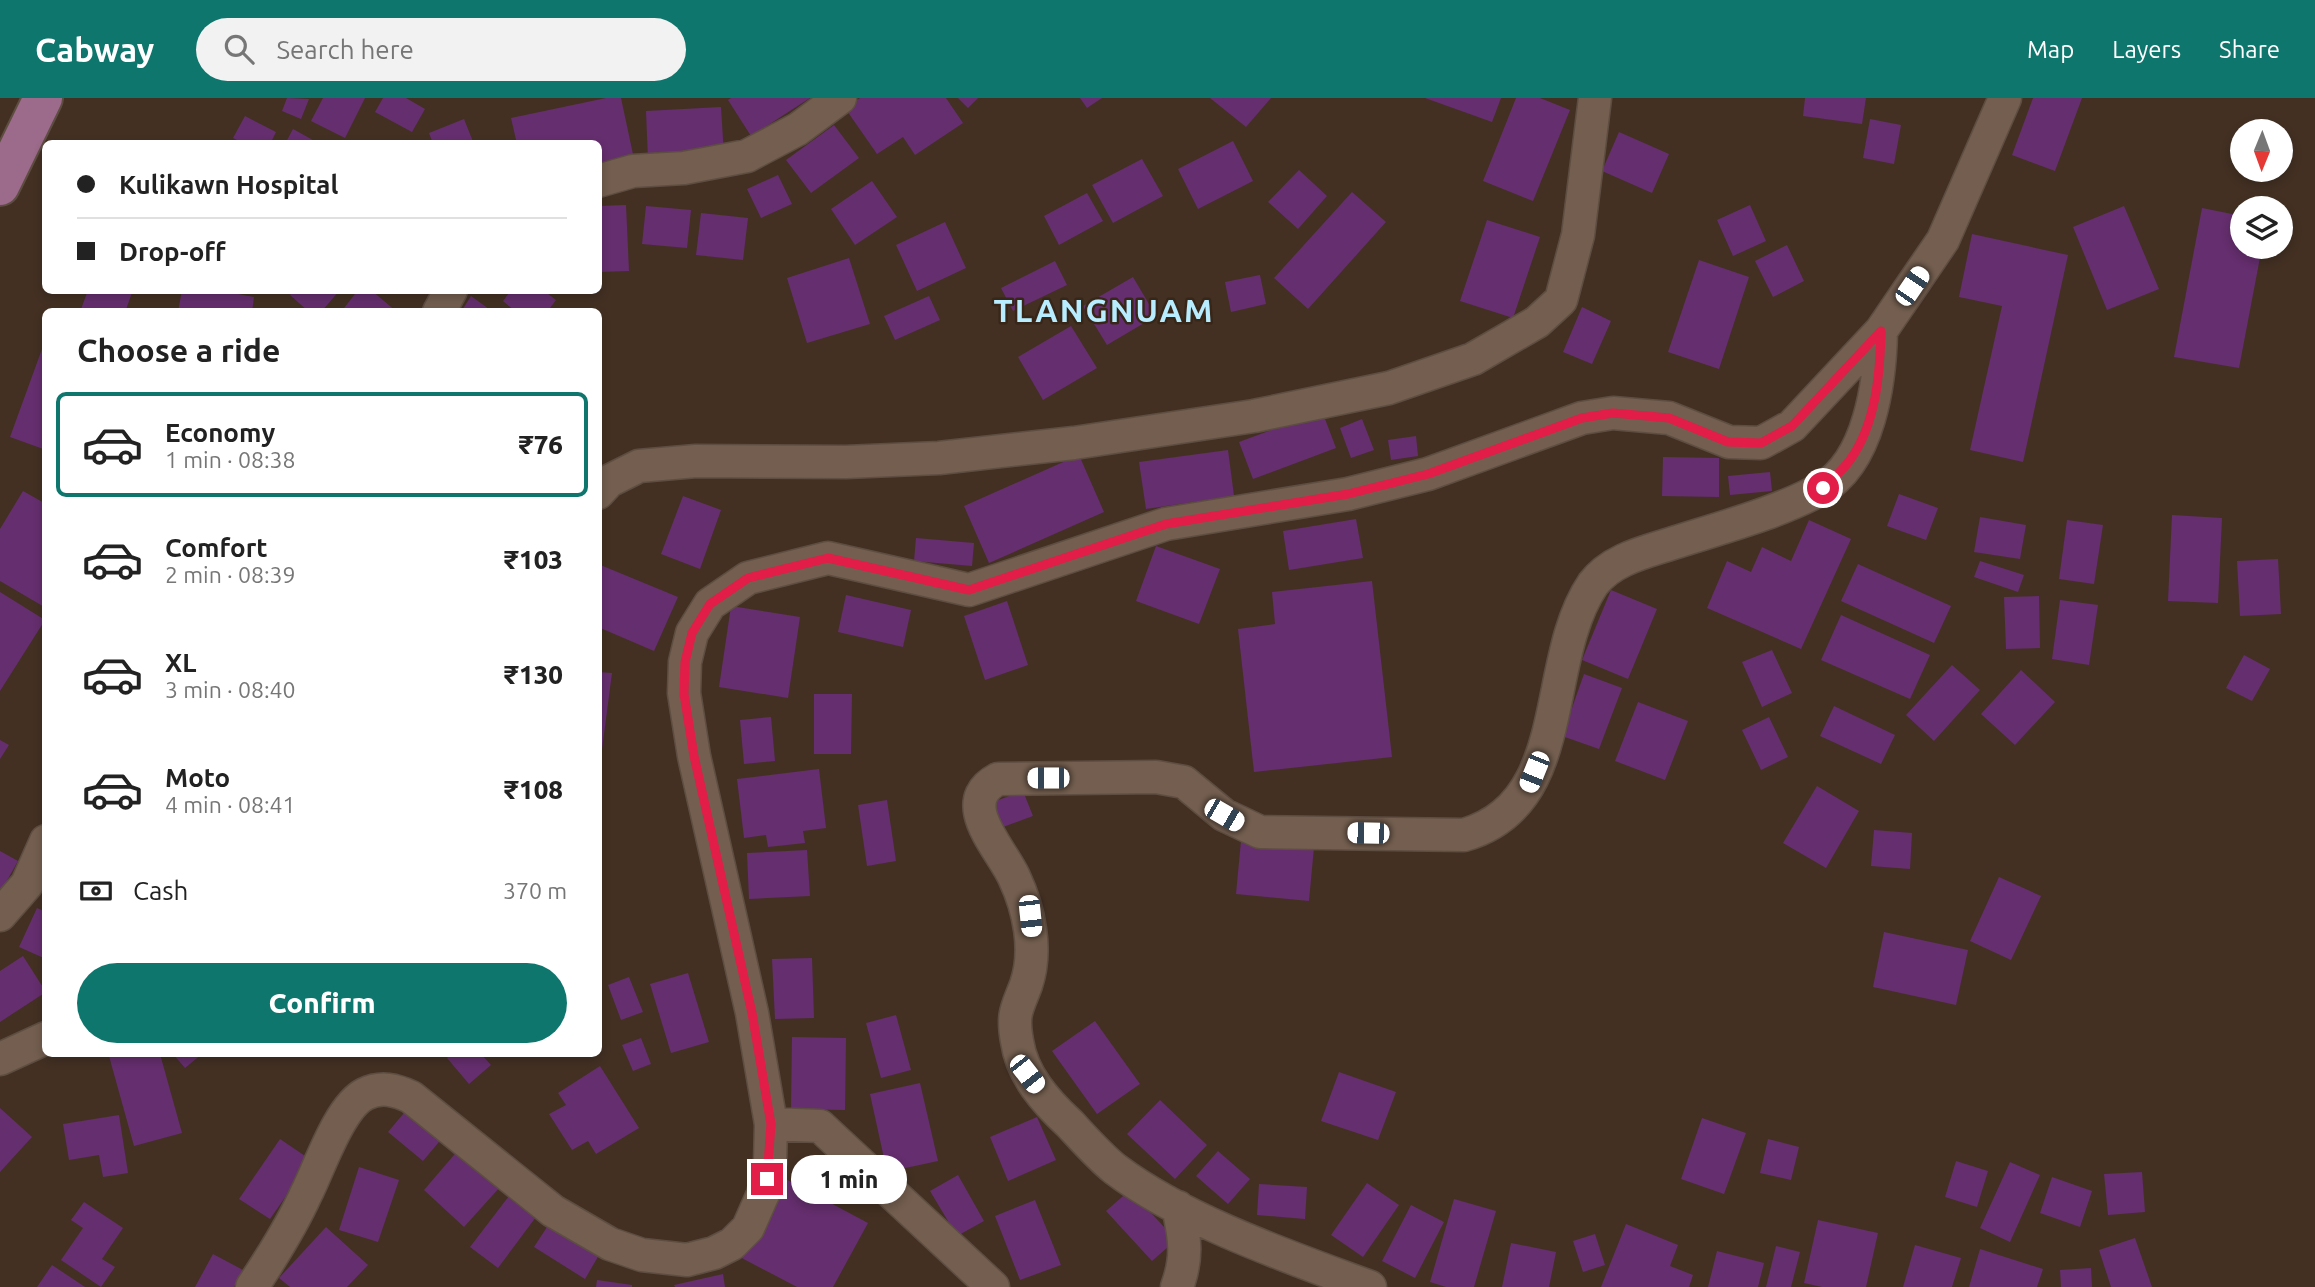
<!DOCTYPE html>
<html lang="en">
<head>
<meta charset="utf-8">
<style>
  body { margin:0; font-family:Ubuntu,sans-serif; background:#f2f2f2; color:#222; height:100vh; display:flex; flex-direction:column; font-size:26px; white-space:nowrap }
  * { box-sizing:border-box; margin:0 }
  p { font-size:23px; color:#767676 }
  .icon { flex:none; width:38px; height:38px; fill:none; stroke:currentColor; stroke-width:2; stroke-linecap:round; stroke-linejoin:round }
  .map { position:relative; flex:1; overflow:hidden }
  .details { position:absolute; left:42px; top:210px; width:560px; height:749px; display:flex; flex-direction:column; background:#fff; border-radius:10px; box-shadow:0 4px 10px #0003 }
  .details>* { flex:none }
  .banner { position:absolute; left:42px; top:42px; width:560px; height:154px; border-radius:10px; box-shadow:0 4px 10px #0003; display:grid; align-content:center; height:154px; padding:0 35px; background:#fff }
  .needle { width:46px; rotate:181deg }
  .fabs { position:absolute; left:2230px; top:21px; display:grid; gap:14px }
  .fabs a { display:grid; place-items:center; width:63px; height:63px; border-radius:50%; background:#fff; box-shadow:0 4px 10px #0003; font-size:35px }
  .end { position:absolute; width:32px; height:32px; margin:-16px; border:9px solid #e11d48; background:#fff; box-shadow:0 0 0 4px #fff }
  .from { border-radius:50% }
  .bubble { position:absolute; height:49px; border-radius:24px; background:#fff; box-shadow:0 4px 10px #0003; font-size:23px; font-weight:800; line-height:49px; text-align:center }
  .car { position:absolute; width:21px; height:42px; margin:-21px -10px; border-radius:9px; box-shadow:0 0 5px 2px #0007; background:linear-gradient(#fff 24%,#345 0 40%,#fff 0 76%,#345 0 86%,#fff 0) }
  .banner b { display:flex; align-items:center; gap:24px; height:66px; font-size:26px }
  .banner b+b { border-top:2px solid #e0e0e0 }
  .banner i { width:18px; height:18px; background:#222 }
  ul { padding:0; list-style:none }
  li { display:flex; align-items:center; gap:21px; height:105px; margin:0 14px 10px; padding:0 21px; border:4px solid transparent; border-radius:10px }
  li div { flex:1 }
  li b { display:block; font-size:26px }
  li em { font-style:normal; font-weight:800 }
  li.selected { border-color:#0f766e }
  li>.icon { width:63px; height:63px; stroke-width:1.5 }
  h2 { padding:0 35px; font-size:32px; line-height:84px }
  .pay { display:flex; align-items:center; gap:18px; height:77px; padding:0 35px; font-size:26px }
  .pay p { margin-inline-start:auto }
  .action { display:flex; gap:14px; margin-top:auto; padding:14px 35px }
  .action a { flex:1; height:80px; border-radius:42px; background:#0f766e; color:#fff; font-size:28px; font-weight:800; line-height:80px; text-align:center }
  header { display:flex; align-items:center; gap:42px; box-sizing:border-box; height:98px; padding:0 35px; background:#0f766e; color:#fff }
  header strong { font-size:33px }
  nav { display:flex; gap:38px; margin-inline-start:auto; font-size:24px }
  .search { width:490px; height:63px; background:#f2f2f2; display:flex; align-items:center; gap:18px; box-sizing:border-box; padding:0 24px; border-radius:38px; color:#767676; font-size:26px }
  .map>svg:first-child { display:block }
</style>
</head>
<body>
<header>
<strong>Cabway</strong>
<div class="search"><svg class="icon" aria-label="search" viewBox="0 0 24 24"><circle cx="10" cy="10" r="6"/><path d="M15 15l6 6"/></svg>Search here</div>
<nav><a>Map</a><a>Layers</a><a>Share</a></nav>
</header>
<div class="map">
<svg width="2315" height="1189" viewBox="0 0 2315 1189">
  <rect width="100%" height="100%" fill="#433023"/>
  <path fill="#652e6e" d="M287 0 309 1 301 21 282 13Z
    M323 0H365L345 40 311 23Z
    M383 0H406L425 11 412 34 375 14Z
    M606 0H621L634 61 598 68V46H517L511 20Z
    M731 0H810L751 38 728 2Z
    M860 0H946L963 25 915 57 903 39 877 56 845 10Z
    M958 0H978L968 10Z
    M1080 0H1102L1087 10Z
    M1210 0H1271L1246 29Z
    M1425 0H1501L1492 24Z
    M1516 0H1540L1570 12 1533 103 1483 83Z
    M1805 0H1866L1862 26 1803 18Z
    M2033 0H2082L2055 73 2012 57Z
    M721 9 724 57 648 62 646 13Z
    M245 18 276 34 270 46H245L233 40Z
    M464 21 474 46H433L429 35Z
    M1870 21 1901 27 1894 66 1863 60Z
    M834 27 859 60 811 95 786 62Z
    M293 31 320 46H285Z
    M1619 34 1669 56 1652 95 1602 73Z
    M1233 43 1253 83 1198 111 1178 71Z
    M1142 61 1163 98 1113 125 1092 87Z
    M1299 72 1327 98 1298 131 1268 104Z
    M778 77 792 106 761 120 747 91Z
    M872 83 897 119 855 147 831 111Z
    M1352 94 1386 124 1308 211 1274 180Z
    M1087 95 1103 123 1059 147 1044 118Z
    M626 107 629 173 598 174V108Z
    M1750 107 1766 143 1733 158 1717 122Z
    M646 108 691 112 687 150 642 146Z
    M2124 108 2159 191 2107 212 2073 129Z
    M2202 110 2242 118V149H2262L2239 270 2174 259Z
    M701 115 748 120 743 162 696 157Z
    M1487 122 1540 139 1513 220 1460 203Z
    M945 124 966 170 917 193 896 147Z
    M1972 136 2068 157 2023 364 1970 352 2002 208 1959 199Z
    M1787 147 1804 183 1773 199 1755 163Z
    M849 160 870 226 807 245 787 180Z
    M1699 162 1749 179 1719 271 1668 254Z
    M1055 163 1067 187 1013 213 1001 190Z
    M1260 177 1266 206 1231 214 1225 184Z
    M1133 179 1156 218 1107 247 1083 208Z
    M88 192H133L125 214H80Z
    M182 192H217L254 199 252 214H178Z
    M294 192H340L321 214H309L290 197Z
    M358 192H371L397 214H341Z
    M511 192H543L556 202 547 214H516L503 203Z
    M471 198 493 214H461Z
    M929 198 940 222 895 242 884 218Z
    M1582 209 1611 223 1592 266 1563 254Z
    M1071 228 1097 270 1043 302 1018 259Z
    M46 240V352L10 339Z
    M1322 313 1336 350 1253 381 1239 344Z
    M1362 321 1374 352 1351 360 1340 330Z
    M1416 338 1418 358 1391 362 1388 342Z
    M1228 352 1234 398 1146 411 1139 364Z
    M1079 357 1104 414 989 465 964 408Z
    M1663 359 1719 360V399L1662 398Z
    M1770 374 1772 393 1730 397 1728 378Z
    M23 393 46 406V510L0 483V431Z
    M1899 396 1938 410 1926 442 1887 428Z
    M683 398 721 412 700 471 661 456Z
    M2172 417 2222 420 2218 505 2168 503Z
    M1980 419 2026 427 2020 461 1974 454Z
    M1356 421 1363 460 1289 472 1283 433Z
    M1809 422 1851 441 1801 551 1707 510 1727 463 1751 474 1762 449 1791 463Z
    M2067 422 2103 427 2094 486 2059 481Z
    M916 440 974 445 972 468 914 463Z
    M1156 448 1220 471 1199 526 1136 503Z
    M2278 461 2281 516 2240 518 2237 463Z
    M1980 463 2024 477 2018 494 1974 479Z
    M598 466 678 499 654 553 598 529Z
    M1858 466 1951 508 1934 545 1841 503Z
    M1372 483 1392 659 1254 674 1238 531 1275 526 1272 494Z
    M1611 492 1657 511 1628 581 1582 562Z
    M0 494 45 522 0 593Z
    M846 497 911 512 903 549 838 534Z
    M2039 498 2040 550 2006 551 2004 499Z
    M2060 502 2098 507 2089 567 2052 561Z
    M1007 503 1028 567 985 582 964 518Z
    M731 508 800 519 788 600 719 589Z
    M1841 517 1930 557 1910 601 1821 562Z
    M1772 552 1792 595 1762 609 1742 564Z
    M2244 557 2270 571 2252 603 2226 590Z
    M1952 567 1980 592 1934 643 1906 617Z
    M2021 572 2055 604 2015 647 1981 616Z
    M598 574 612 575 601 659H598Z
    M1584 576 1622 590 1599 651 1562 638Z
    M814 596H852L851 656H814Z
    M1638 604 1688 623 1665 682 1615 663Z
    M1834 608 1895 637 1881 666 1820 638Z
    M771 619 775 663 744 666 740 622Z
    M1769 619 1788 659 1761 672 1742 632Z
    M0 642 9 647 0 661Z
    M819 671 826 730 803 733 805 745 768 749 766 737 744 740 737 681Z
    M1817 688 1859 713 1826 770 1783 745Z
    M1023 693 1033 718 1003 729 993 704Z
    M887 702 896 763 867 768 858 707Z
    M1874 732 1912 735 1910 771 1871 768Z
    M1241 743 1314 749 1309 803 1236 796Z
    M807 752 810 798 749 801 747 755Z
    M0 753 18 763 0 795Z
    M1999 779 2041 798 2011 862 1970 843Z
    M37 810 46 814V861L19 849Z
    M1884 834 1968 852 1956 907 1873 889Z
    M23 858 46 894 0 924V873Z
    M812 860 814 920 775 921 772 861Z
    M688 875 709 944 671 955 650 886Z
    M629 879 643 914 621 922 608 887Z
    M896 917 911 972 881 980 866 925Z
    M1095 923 1140 986 1097 1016 1052 953Z
    M792 939 846 940 845 1012 791 1011Z
    M641 940 651 966 633 973 622 947Z
    M118 956H160L182 1035 134 1048 109 958Z
    M173 956H202L185 970Z
    M452 956H481L491 967 469 986 447 960Z
    M600 968 639 1030 596 1056 588 1043 572 1052 549 1016 566 1007 558 995Z
    M1339 974 1396 994 1378 1042 1321 1023Z
    M920 985 938 1063 887 1074 870 996Z
    M1160 1002 1207 1047 1175 1081 1127 1036Z
    M409 1009 444 1038 423 1063 388 1034Z
    M0 1010 32 1039 0 1074Z
    M119 1017 128 1075 103 1079 99 1057 69 1062 63 1026Z
    M1037 1019 1056 1062 1008 1083 990 1039Z
    M1702 1020 1746 1035 1724 1096 1681 1081Z
    M280 1041 311 1062 270 1121 239 1101Z
    M1768 1041 1799 1049 1791 1082 1760 1075Z
    M460 1050 501 1088 464 1129 424 1092Z
    M1218 1053 1250 1081 1228 1106 1196 1078Z
    M1956 1063 1988 1073 1977 1109 1945 1099Z
    M2010 1064 2040 1077 2010 1144 1980 1130Z
    M359 1069 399 1082 378 1144 339 1132Z
    M2142 1074 2145 1114 2108 1117 2104 1076Z
    M778 1077 868 1125 833 1189H797L736 1157Z
    M958 1077 984 1123 957 1138 930 1093Z
    M2052 1079 2092 1093 2080 1129 2040 1115Z
    M1367 1085 1399 1107 1363 1159 1331 1137Z
    M1259 1086 1307 1089 1305 1121 1257 1117Z
    M1130 1092 1176 1142 1152 1163 1106 1113Z
    M509 1098 536 1119 498 1170 470 1149Z
    M1454 1101 1496 1113 1474 1189H1446L1430 1184Z
    M1035 1102 1061 1167 1020 1182 995 1118Z
    M84 1104 123 1130 102 1161 115 1169 101 1189 61 1162 83 1130 71 1122Z
    M1411 1107 1444 1124 1415 1180 1382 1163Z
    M1818 1122 1878 1135 1866 1189H1822L1804 1185Z
    M549 1126 599 1157 585 1181 534 1149Z
    M1626 1126 1678 1147 1670 1168 1693 1177 1689 1189H1601Z
    M326 1129 368 1167 347 1189H290L279 1180Z
    M1595 1136 1605 1167 1583 1174 1573 1143Z
    M2135 1140 2152 1189H2111L2099 1152Z
    M1511 1145 1556 1154 1549 1189H1502Z
    M1915 1147 1961 1160 1952 1189H1903Z
    M1776 1148 1800 1154 1791 1189H1766Z
    M1980 1151 2043 1171 2037 1189H1969Z
    M1717 1153 1764 1165 1758 1189H1708Z
    M213 1156 243 1172 234 1189H195Z
    M52 1167 85 1189H37Z
    M2091 1170 2092 1189H2061L2060 1172Z
    M723 1176 725 1189H675L674 1187Z
    M597 1182 632 1187V1189H596Z"/>
  <g fill="none" stroke-linecap="round" stroke-linejoin="round">
    <defs>
      <path id="street" d="M598 83 633 73 684 70 747 58 798 31 840 0
        M439 214 451 192
        M598 395 609 383 639 368 696 363 846 364 939 360 1074 345 1254 318 1389 290 1473 261 1537 224 1561 202 1578 137 1595 0
        M0 817 27 786 46 743
        M0 961 46 940
        M771 1026 820 1028 993 1189
        M252 1189C272 1159 291 1129 306 1096 319 1071 339 1009 365 996 381 988 396 992 411 999L553 1113 610 1146 642 1157 687 1162 714 1155 732 1146 748 1130 763 1096 770 1065 771 1026 752 915 694 658 684 595 685 564 692 535 710 506 748 480 828 460 969 492 1166 426 1348 396 1428 376 1582 320 1613 315 1669 320 1729 344 1761 345 1792 328 1881 233 1943 142 2005 0
        M1177 1189C1188 1159 1185 1140 1178 1109
        M1370 1189C1289 1159 1184 1123 1115 1071 1099 1058 1084 1041 1070 1026 1045 1003 1022 977 1017 943 1012 915 1017 911 1026 887 1038 852 1029 811 1014 779 1000 749 954 704 998 681L1156 679 1184 684 1224 717 1260 734 1464 737C1574 706 1540 564 1593 486 1610 463 1641 455 1667 447 1716 431 1776 416 1821 391 1870 364 1880 283 1881 233"/>
      <path id="primary" d="M0 88 43 0"/>
    </defs>
    <use href="#street" stroke="#5e4e42" stroke-width="35"/>
    <use href="#primary" stroke="#5e4e42" stroke-width="42"/>
    <use href="#street" stroke="#735e4f" stroke-width="32"/>
    <use href="#primary" stroke="#9c6a8a" stroke-width="38"/>
  </g>
  <g fill="none" stroke-linecap="round" stroke-linejoin="round">
    <path stroke="#e11d48" stroke-width="9" d="M767 1081 771 1026 752 915 694 658 684 596 685 564 692 535 710 506 748 480 828 460 969 492 1166 426 1348 396 1428 376 1582 320 1613 315 1669 320 1728 344 1761 345 1792 328 1881 233C1880 276 1876 326 1850 362 1843 372 1832 381 1823 390"/>
  </g>
  <g text-anchor="middle" dominant-baseline="central" stroke-width="5" stroke-linejoin="round" paint-order="stroke">
    <g font-size="32" font-weight="bold" letter-spacing="2" fill="#b7edfe" stroke="#382619">
      <text x="1104" y="212">TLANGNUAM</text>
    </g>
  </g>
</svg>
<div class="fabs">
<a><svg class="needle" viewBox="-14 -14 28 28"><path d="M0-13l5 13h-10z" fill="#e53935"/><path d="M0 13l5-13h-10z" fill="#767676"/></svg></a>
<a><svg class="icon" aria-label="layers" viewBox="0 0 24 24"><path d="M12 4l9 5-9 5-9-5zM3 14l9 5 9-5"/></svg></a>
</div>
<i class="end from" style="left:1823px;top:390px"></i>
<i class="end" style="left:767px;top:1081px"></i>
<div class="bubble" style="left:791px;top:1057px;width:116px">1 min</div>
<i class="car" style="left:1912px;top:188px;rotate:34deg"></i>
<i class="car" style="left:1534px;top:674px;rotate:202deg"></i>
<i class="car" style="left:1048px;top:680px;rotate:270deg"></i>
<i class="car" style="left:1224px;top:717px;rotate:120deg"></i>
<i class="car" style="left:1368px;top:735px;rotate:271deg"></i>
<i class="car" style="left:1030px;top:818px;rotate:174deg"></i>
<i class="car" style="left:1027px;top:976px;rotate:142deg"></i>
<div class="banner">
<b><i class="from"></i>Kulikawn Hospital</b>
<b><i></i>Drop-off</b>
</div>
<section class="details">
<h2>Choose a ride</h2>
<ul>
<li class="selected"><svg class="icon" aria-label="car" viewBox="0 0 24 24"><path d="M5 17H2v-5l4-1 3-4h7l3 4 3 1v5h-3M9 17h6M6 11h13"/><circle cx="7" cy="17" r="2"/><circle cx="17" cy="17" r="2"/></svg><div><b>Economy</b><p>1 min · 08:38</p></div><em>₹76</em></li>
<li><svg class="icon" aria-label="car" viewBox="0 0 24 24"><path d="M5 17H2v-5l4-1 3-4h7l3 4 3 1v5h-3M9 17h6M6 11h13"/><circle cx="7" cy="17" r="2"/><circle cx="17" cy="17" r="2"/></svg><div><b>Comfort</b><p>2 min · 08:39</p></div><em>₹103</em></li>
<li><svg class="icon" aria-label="car" viewBox="0 0 24 24"><path d="M5 17H2v-5l4-1 3-4h7l3 4 3 1v5h-3M9 17h6M6 11h13"/><circle cx="7" cy="17" r="2"/><circle cx="17" cy="17" r="2"/></svg><div><b>XL</b><p>3 min · 08:40</p></div><em>₹130</em></li>
<li><svg class="icon" aria-label="car" viewBox="0 0 24 24"><path d="M5 17H2v-5l4-1 3-4h7l3 4 3 1v5h-3M9 17h6M6 11h13"/><circle cx="7" cy="17" r="2"/><circle cx="17" cy="17" r="2"/></svg><div><b>Moto</b><p>4 min · 08:41</p></div><em>₹108</em></li>
</ul>
<div class="pay"><svg class="icon" aria-label="cash" viewBox="0 0 24 24"><path d="M3 7h18v10H3z"/><circle cx="12" cy="12" r="2"/></svg>Cash<p>370 m</p></div>
<div class="action"><a>Confirm</a></div>
</section>
</div>
</body>
</html>
